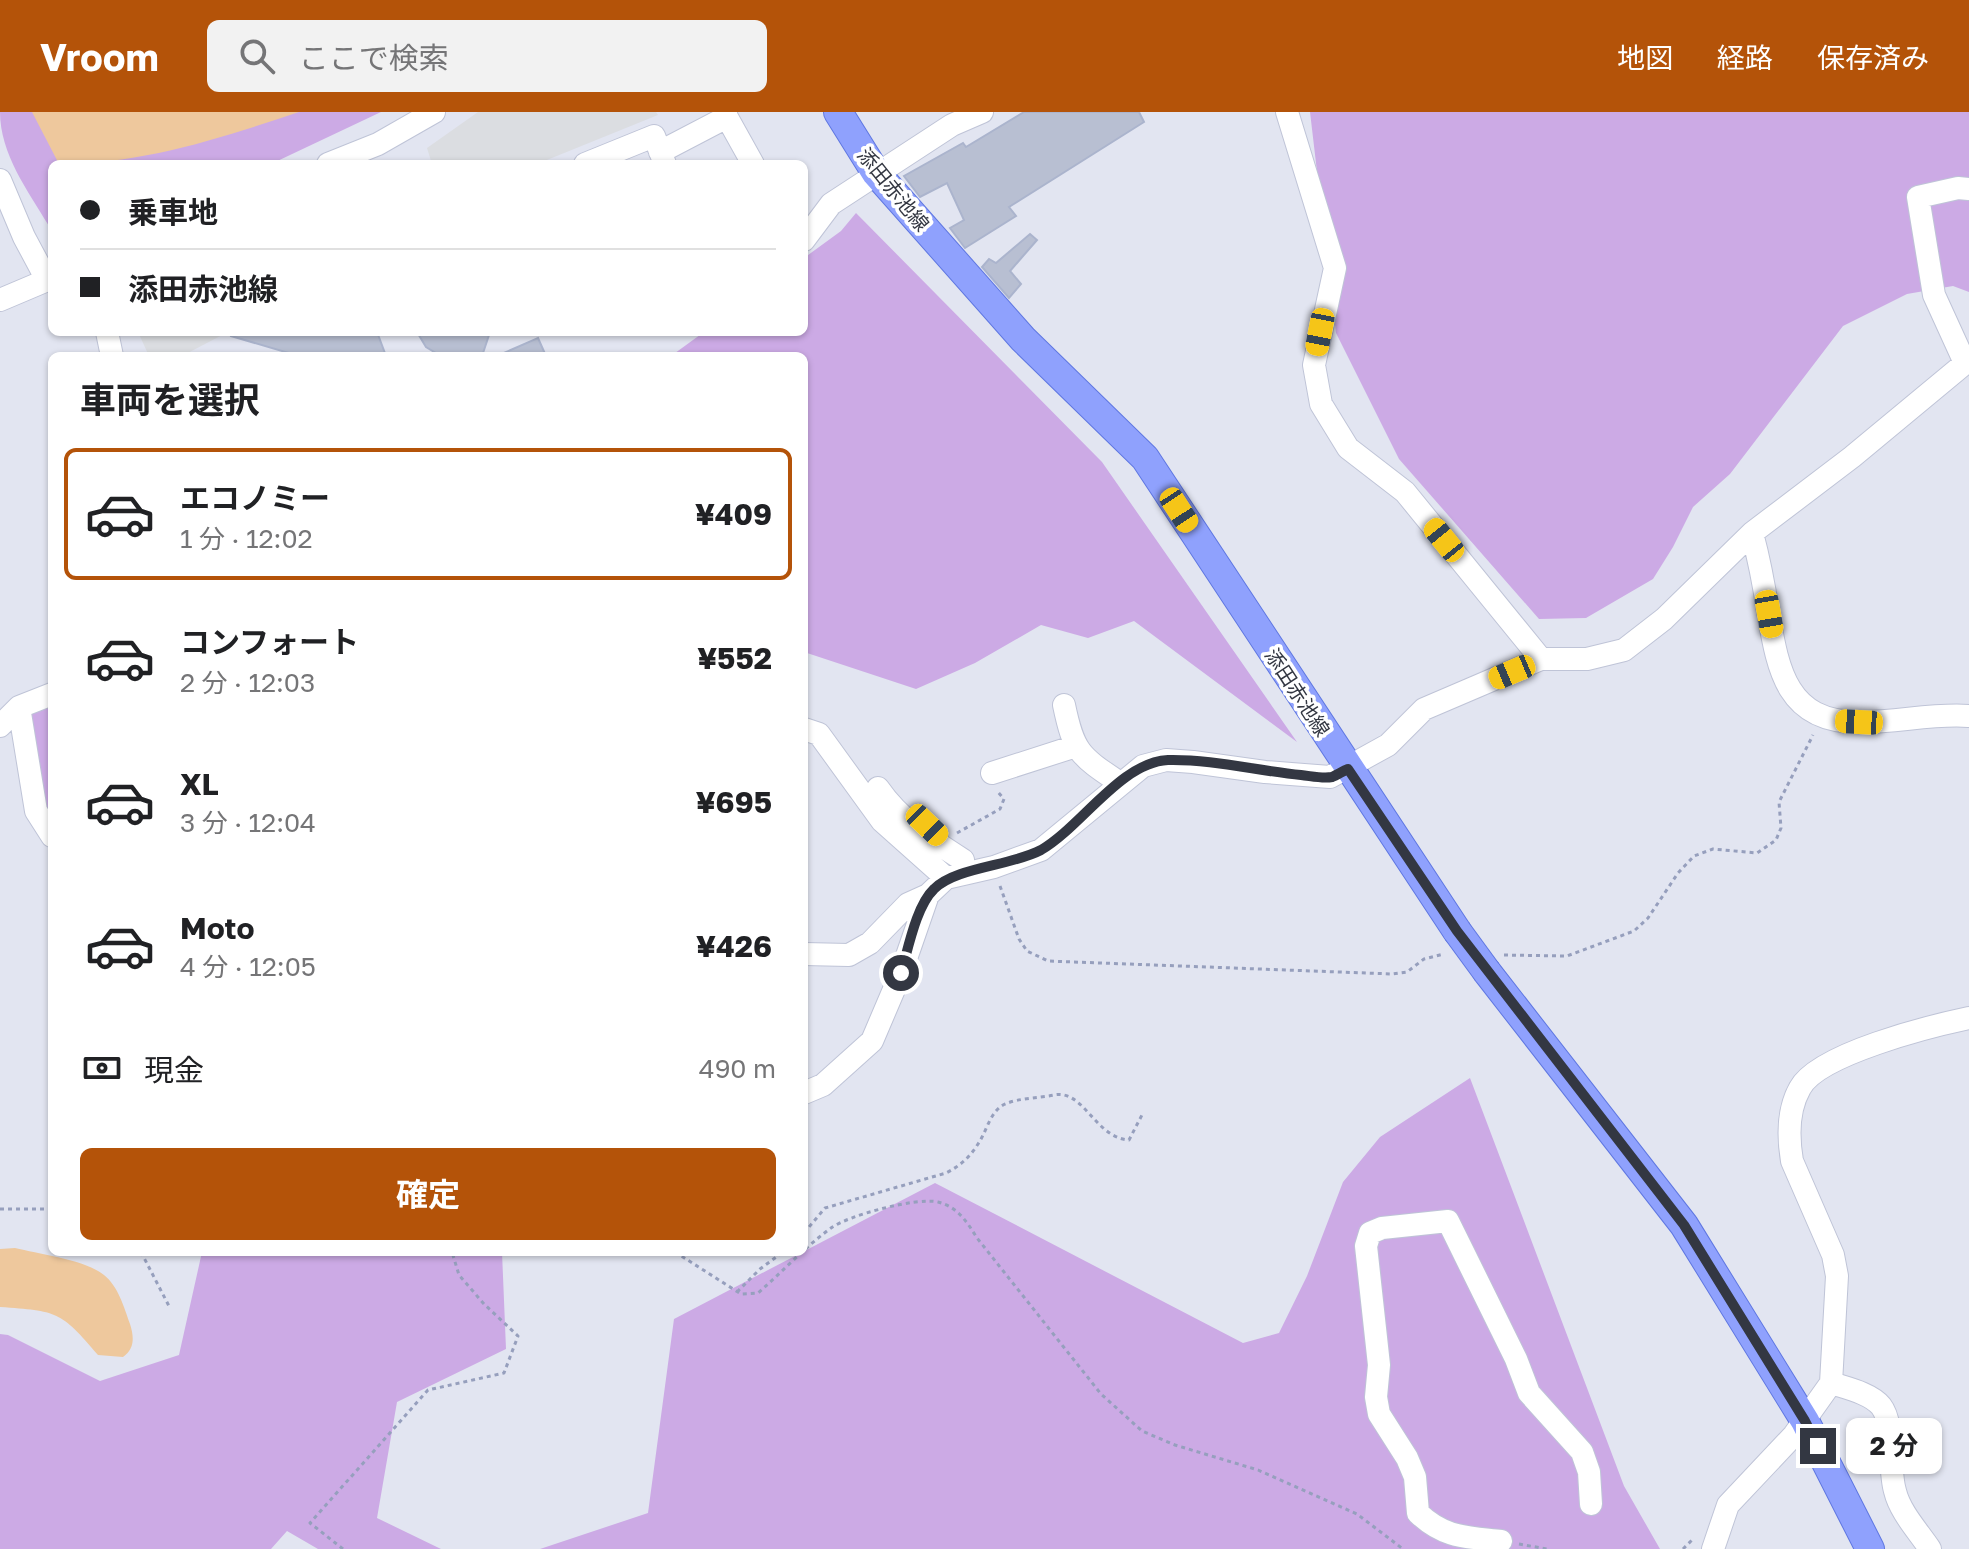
<!DOCTYPE html>
<html lang="ja">
<head>
<meta charset="utf-8">
<style>
  body { margin:0; font-family:"Golos Text","Noto Sans JP",sans-serif; background:#f2f2f2; color:#202124; height:100vh; display:flex; flex-direction:column; font-size:30px; white-space:nowrap }
  * { box-sizing:border-box; margin:0 }
  p { font-size:26px; color:#757577 }
  .icon { flex:none; width:44px; height:44px; fill:none; stroke:currentColor; stroke-width:2; stroke-linecap:round; stroke-linejoin:round }
  .map { position:relative; flex:1; overflow:hidden }
  .drawer { position:absolute; left:48px; top:240px; width:760px; height:904px; display:flex; flex-direction:column; background:#fff; border-radius:12px; box-shadow:0 2px 6px #0004 }
  .drawer>* { flex:none }
  .guide { position:absolute; left:48px; top:48px; width:760px; height:176px; border-radius:12px; box-shadow:0 2px 6px #0004; display:grid; align-content:center; height:176px; padding:0 32px; background:#fff }
  .end { position:absolute; width:36px; height:36px; margin:-18px; border:10px solid #333742; background:#fff; box-shadow:0 0 0 4px #fff }
  .from { border-radius:50% }
  .bubble { position:absolute; height:56px; border-radius:12px; background:#fff; box-shadow:0 2px 6px #0004; font-size:26px; font-weight:700; line-height:56px; text-align:center }
  .car { position:absolute; width:24px; height:48px; margin:-24px -12px; border-radius:10px; box-shadow:0 0 6px 2px #0007; background:linear-gradient(#f5c518 24%,#345 0 40%,#f5c518 0 76%,#345 0 86%,#f5c518 0) }
  .guide b { display:flex; align-items:center; gap:28px; height:76px; font-size:30px }
  .guide b+b { border-top:2px solid #e0e0e0 }
  .guide i { width:20px; height:20px; background:#202124 }
  ul { padding:0; list-style:none }
  li { display:flex; align-items:center; gap:24px; height:132px; margin:0 16px 12px; padding:0 16px; border:4px solid transparent; border-radius:12px }
  li div { flex:1 }
  li b { display:block; font-size:30px }
  li em { font-style:normal; font-weight:700 }
  li.active { border-color:#b45309 }
  li>.icon { width:72px; height:72px; stroke-width:1.5 }
  h2 { padding:0 32px; font-size:36px; line-height:96px }
  .pay { display:flex; align-items:center; gap:20px; height:88px; padding:0 32px; font-size:30px }
  .pay p { margin-inline-start:auto }
  .primary-button { display:flex; gap:16px; margin-top:auto; padding:16px 32px }
  .primary-button a { flex:1; height:92px; border-radius:12px; background:#b45309; color:#fff; font-size:32px; font-weight:700; line-height:92px; text-align:center }
  header { display:flex; align-items:center; gap:48px; box-sizing:border-box; height:112px; padding:0 40px; background:#b45309; color:#fff }
  header strong { font-size:38px }
  nav { display:flex; gap:44px; margin-inline-start:auto; font-size:28px }
  .search { width:560px; height:72px; background:#f2f2f2; display:flex; align-items:center; gap:20px; box-sizing:border-box; padding:0 28px; border-radius:12px; color:#757577; font-size:30px }
  .map>svg:first-child { display:block }
</style>
</head>
<body>
<header>
<strong>Vroom</strong>
<div class="search"><svg class="icon" aria-label="search" viewBox="0 0 24 24"><circle cx="10" cy="10" r="6"/><path d="M15 15l6 6"/></svg>ここで検索</div>
<nav><a>地図</a><a>経路</a><a>保存済み</a></nav>
</header>
<div class="map">
<svg width="1969" height="1437" viewBox="0 0 1969 1437">
  <rect width="100%" height="100%" fill="#e2e5f1"/>
  <path fill="#ccaae5" d="M0 0H381L271 52H52V113L49 114C28 79 0 42 0 0Z
    M1310 0H1969V180L1953 174 1907 182 1843 214 1730 362 1693 395 1673 435 1653 467 1586 506 1539 507 1399 347 1336 221Z
    M856 101 1102 350 1297 630 1134 509 1088 526 1041 513 975 551 916 577 804 540V244H671L704 220H804V146L841 119Z
    M52 582V724L19 595Z
    M1470 966 1624 1374 1660 1437H540L648 1401 674 1207 935 1071 1243 1231 1279 1221 1307 1164 1343 1070 1380 1025Z
    M202 1140H502L506 1237 397 1290 377 1406 441 1437H318L287 1419 271 1437H0V1222L8 1223 100 1269 179 1243Z"/>
  <path fill="#dbdde1" d="M478 0H656L658 3 537 52H432L427 36Z
    M138 220H228L182 244H149Z"/>
  <path fill="#eec89d" d="M32 0H299C221 26 142 52 59 52Z
    M15 1136C39 1142 86 1148 104 1163 118 1174 124 1195 130 1212 134 1225 135 1236 123 1245L98 1243C61 1199 57 1199 0 1195V1137Z"/>
  <path fill="#b8bfd2" stroke="#abb4cd" stroke-width="2" d="M1024 0H1139L1144 10 1009 95 1016 104 965 136 950 116 964 108 947 71 920 85 904 64 963 31 966 35Z
    M1030 122 1037 128 1010 159 1021 172 1009 186 982 155 989 147 996 151Z
    M232 220H377L386 244H299L231 224Z
    M417 220H490L482 244H441L426 235Z
    M538 226 546 244H497Z"/>
  <g fill="none" stroke-linecap="round" stroke-linejoin="round">
    <defs>
      <path id="minor" d="M724 0 753 52
        M1287 0 1335 156 1314 253 1321 292 1348 336 1405 380 1541 547
        M660 40 727 5
        M328 52 378 32 434 0
        M585 52 654 24 665 52
        M0 68 24 125 47 168
        M804 128 831 92 952 13 982 0
        M0 188 52 166
        M107 220 112 244
        M1965 251 1934 183 1918 85 1958 76 1969 77
        M1752 421C1759 447 1764 473 1768 500 1778 557 1786 610 1858 610 1895 611 1932 601 1969 604
        M1064 593C1074 641 1080 644 1120 671
        M19 595 36 699 52 724
        M0 614 19 595 52 582
        M804 617 819 622 882 709 946 766
        M992 661 1076 634
        M878 676C900 708 930 727 963 748
        M804 842 849 843 870 831 908 792 928 783 946 766 994 755 1041 738 1143 654 1166 648 1193 650 1265 660 1330 665 1388 633 1424 597 1541 547H1587L1624 538 1664 507 1752 421 1852 345 1969 248
        M804 981 823 973 872 929 901 861 928 783
        M1831 1271C1846 1276 1870 1281 1881 1294 1895 1312 1888 1356 1895 1379 1900 1400 1918 1419 1930 1437
        M1501 1429C1466 1425 1444 1426 1418 1401L1415 1365 1407 1346 1379 1302 1376 1285 1379 1253 1366 1134 1370 1121 1382 1116 1448 1109 1516 1247 1529 1281 1582 1340 1589 1360 1591 1392
        M1713 1437 1728 1393 1794 1323 1831 1271 1837 1164 1833 1143 1792 1049C1788 1025 1788 997 1800 976 1818 942 1931 914 1969 906"/>
      <path id="major" d="M838 0 876 61 1023 227 1145 346 1457 819
        M1487 860 1684 1113 1805 1309 1870 1437"/>
    </defs>
    <use href="#minor" stroke="#bfc4d7" stroke-width="24"/>
    <use href="#major" stroke="#5f77e1" stroke-width="30"/>
    <path stroke="#969fbd" stroke-width="3" stroke-dasharray="4 4" stroke-linecap="butt" d="M957 721 1000 697 1004 687 998 680
      M1000 774 1019 827 1027 839 1048 849 1392 862 1407 860 1424 847 1444 842
      M1504 843 1567 844 1634 819 1648 806 1678 761 1694 744 1713 737 1757 741 1776 728 1781 716 1779 690 1813 623
      M0 1097H52
      M804 1121 825 1096 946 1061C960 1054 970 1045 978 1032 987 1019 990 999 1005 992 1019 986 1039 986 1054 983 1084 977 1095 1026 1129 1028L1143 1001
      M141 1140 170 1196
      M675 1140 741 1182 758 1181C782 1160 805 1135 831 1116 849 1103 917 1085 938 1090 958 1095 967 1110 977 1126L1101 1282 1142 1319 1175 1333 1258 1358 1357 1402 1403 1437
      M737 1180 760 1157 783 1140
      M1519 1432 1547 1437
      M343 1437 310 1411 428 1278 504 1261 518 1224 484 1192 459 1163 452 1140
      M1683 1437 1694 1426"/>
    <use href="#minor" stroke="#fff" stroke-width="22"/>
    <use href="#major" stroke="#8fa1fd" stroke-width="28"/>
    <defs>
      <path id="major-bridge" d="M1457 819 1487 860"/>
    </defs>
    <use href="#major-bridge" stroke="#5f77e1" stroke-width="30" stroke-linecap="butt"/>
    <use href="#major-bridge" stroke="#8fa1fd" stroke-width="28"/>
  </g>
  <g fill="none" stroke-linecap="round" stroke-linejoin="round">
    <path stroke="#333742" stroke-width="10" d="M901 861C908 838 916 794 934 777 956 755 1011 754 1041 738 1081 715 1121 650 1168 648 1212 647 1258 659 1301 663 1311 664 1323 667 1332 665 1337 663 1343 659 1348 657L1457 819 1684 1113 1805 1309 1818 1334"/>
  </g>
  <g text-anchor="middle" dominant-baseline="central" stroke-width="7" stroke-linejoin="round" paint-order="stroke">
    <g font-size="20" fill="#333742" stroke="#fff">
      <text transform="translate(894 77) rotate(51)">添田赤池線</text>
      <text transform="translate(1298 580) rotate(57)">添田赤池線</text>
    </g>
  </g>
</svg>
<i class="end from" style="left:901px;top:861px"></i>
<i class="end" style="left:1818px;top:1334px"></i>
<div class="bubble" style="left:1846px;top:1306px;width:96px">2 分</div>
<i class="car" style="left:1320px;top:220px;rotate:191deg"></i>
<i class="car" style="left:1179px;top:398px;rotate:147deg"></i>
<i class="car" style="left:1444px;top:428px;rotate:321deg"></i>
<i class="car" style="left:1769px;top:502px;rotate:170deg"></i>
<i class="car" style="left:1512px;top:560px;rotate:247deg"></i>
<i class="car" style="left:1859px;top:610px;rotate:273deg"></i>
<i class="car" style="left:927px;top:713px;rotate:134deg"></i>
<div class="guide">
<b><i class="from"></i>乗車地</b>
<b><i></i>添田赤池線</b>
</div>
<section class="drawer">
<h2>車両を選択</h2>
<ul>
<li class="active"><svg class="icon" aria-label="car" viewBox="0 0 24 24"><path d="M5 17H2v-5l4-1 3-4h7l3 4 3 1v5h-3M9 17h6M6 11h13"/><circle cx="7" cy="17" r="2"/><circle cx="17" cy="17" r="2"/></svg><div><b>エコノミー</b><p>1 分 · 12:02</p></div><em>¥409</em></li>
<li><svg class="icon" aria-label="car" viewBox="0 0 24 24"><path d="M5 17H2v-5l4-1 3-4h7l3 4 3 1v5h-3M9 17h6M6 11h13"/><circle cx="7" cy="17" r="2"/><circle cx="17" cy="17" r="2"/></svg><div><b>コンフォート</b><p>2 分 · 12:03</p></div><em>¥552</em></li>
<li><svg class="icon" aria-label="car" viewBox="0 0 24 24"><path d="M5 17H2v-5l4-1 3-4h7l3 4 3 1v5h-3M9 17h6M6 11h13"/><circle cx="7" cy="17" r="2"/><circle cx="17" cy="17" r="2"/></svg><div><b>XL</b><p>3 分 · 12:04</p></div><em>¥695</em></li>
<li><svg class="icon" aria-label="car" viewBox="0 0 24 24"><path d="M5 17H2v-5l4-1 3-4h7l3 4 3 1v5h-3M9 17h6M6 11h13"/><circle cx="7" cy="17" r="2"/><circle cx="17" cy="17" r="2"/></svg><div><b>Moto</b><p>4 分 · 12:05</p></div><em>¥426</em></li>
</ul>
<div class="pay"><svg class="icon" aria-label="cash" viewBox="0 0 24 24"><path d="M3 7h18v10H3z"/><circle cx="12" cy="12" r="2"/></svg>現金<p>490 m</p></div>
<div class="primary-button"><a>確定</a></div>
</section>
</div>
</body>
</html>
